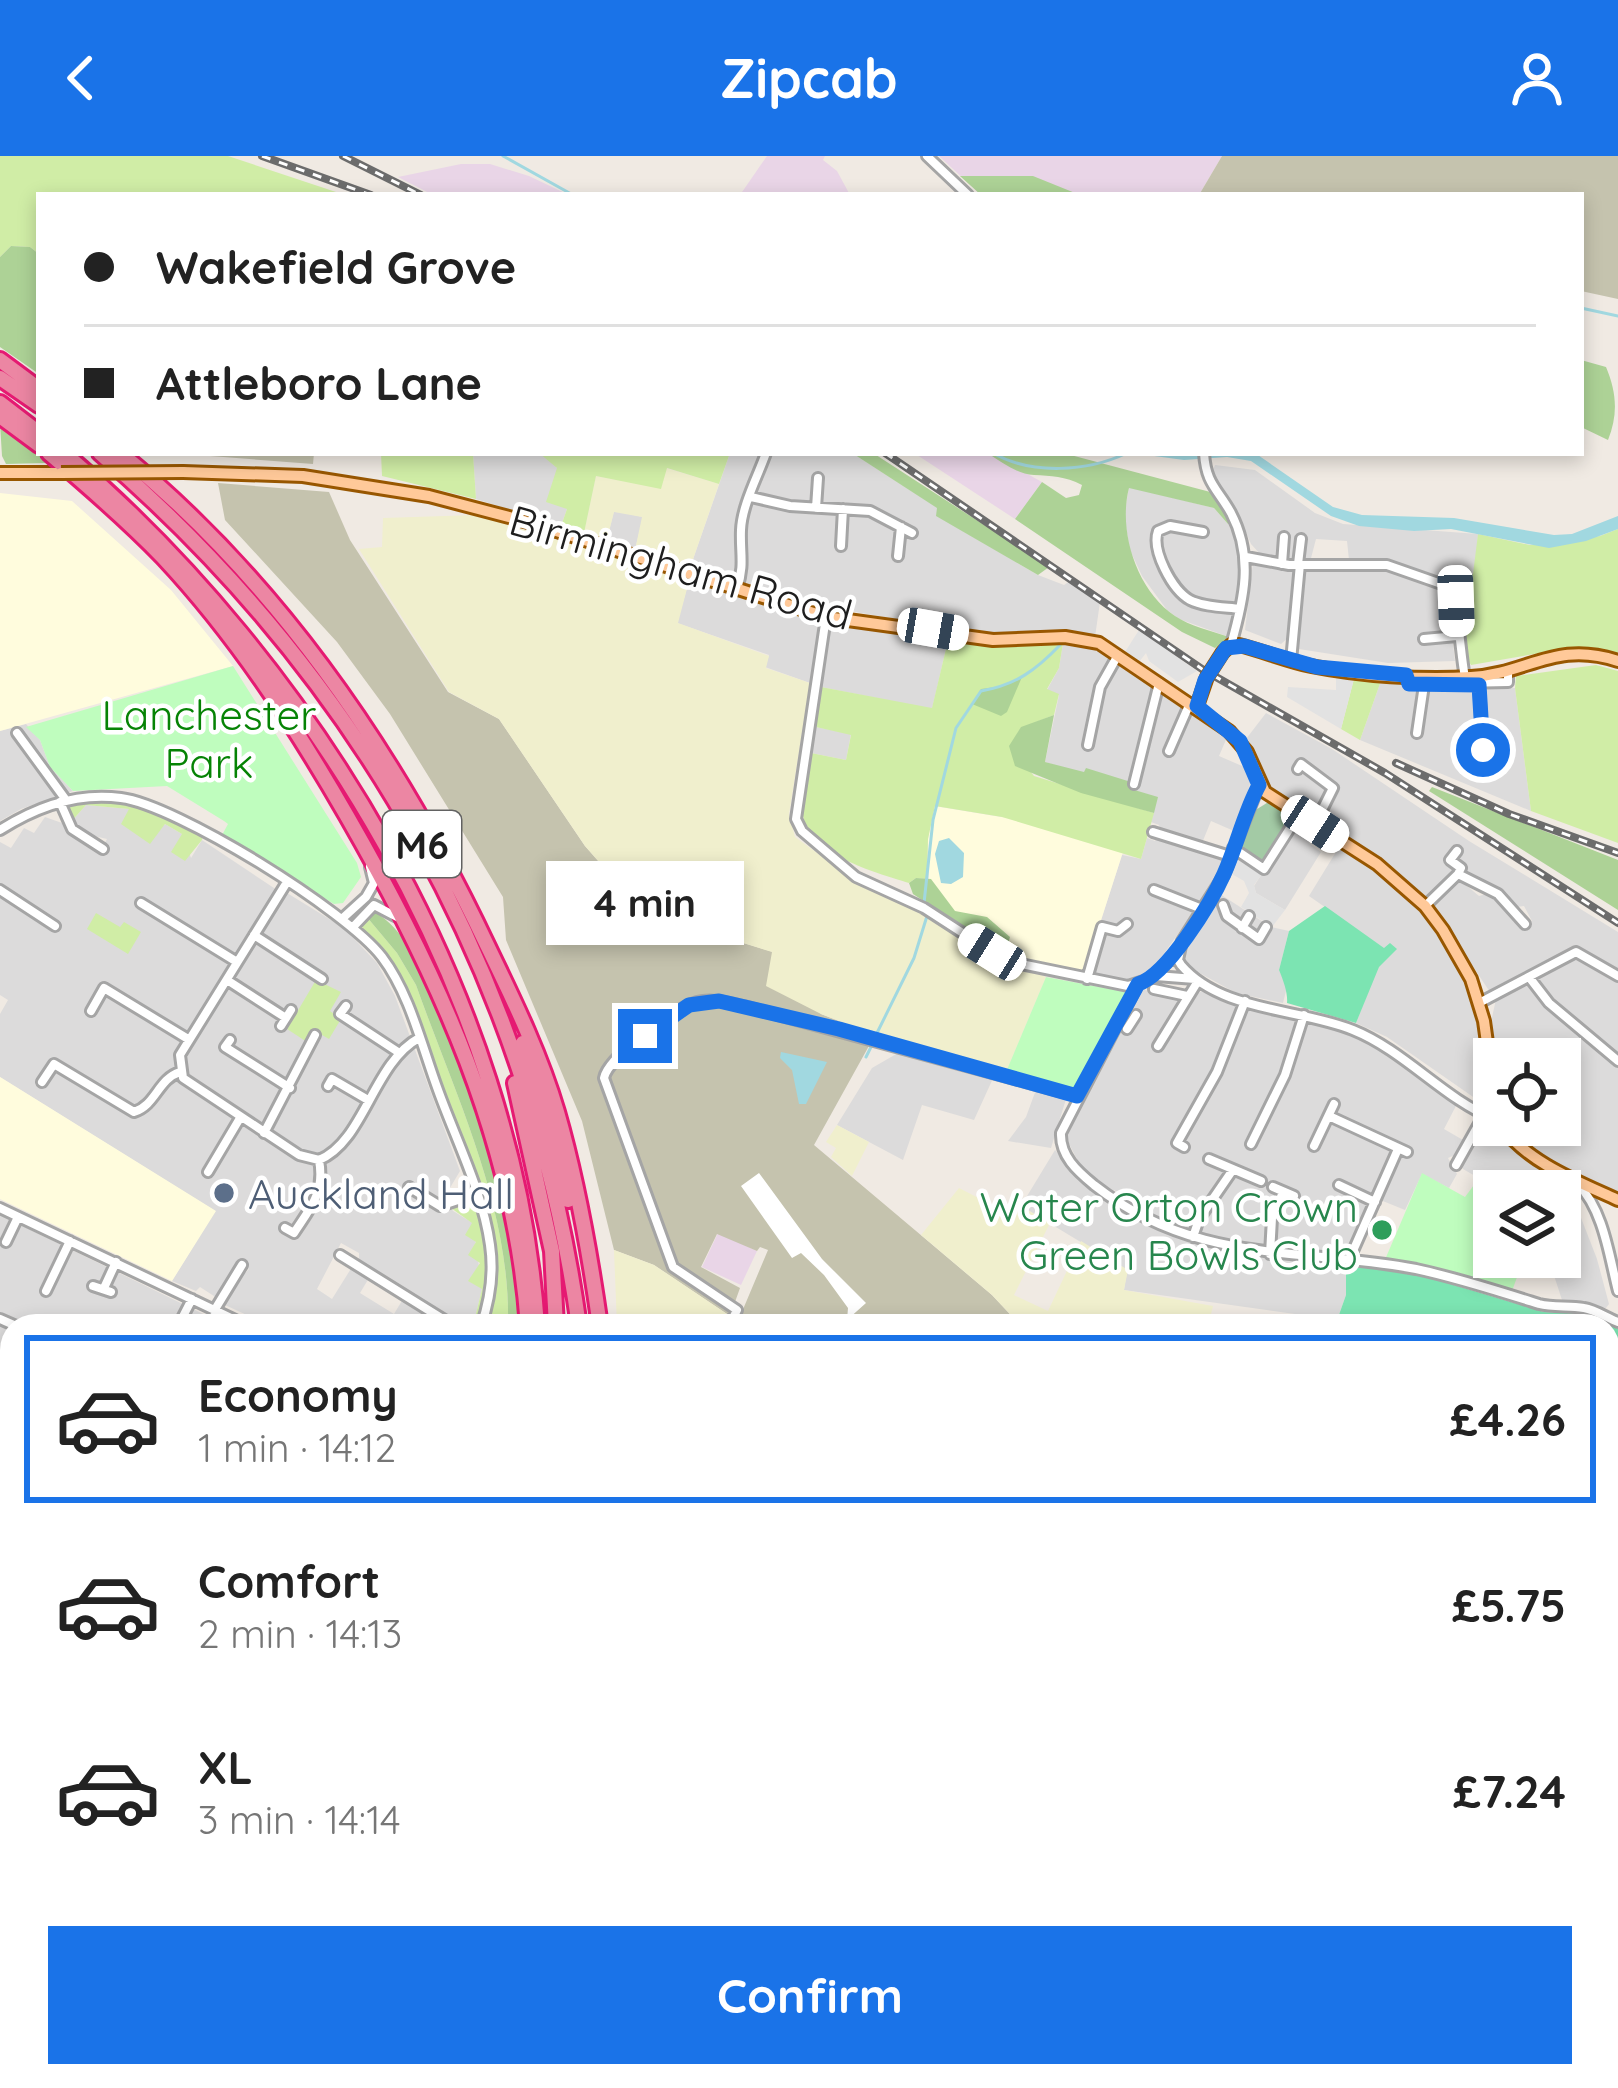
<!DOCTYPE html>
<html lang="en">
<head>
<meta charset="utf-8">
<style>
  body { margin:0; font-family:Quicksand,sans-serif; background:#f2f2f2; color:#222; height:100vh; display:flex; flex-direction:column; font-size:45px; white-space:nowrap }
  * { box-sizing:border-box; margin:0 }
  p { font-size:39px; color:#767676 }
  .icon { flex:none; width:66px; height:66px; fill:none; stroke:currentColor; stroke-width:2; stroke-linecap:round; stroke-linejoin:round }
  .map { position:relative; flex:1; overflow:hidden }
  .panel { position:absolute; left:0px; top:1158px; width:1620px; height:774px; display:flex; flex-direction:column; background:#fff; border-radius:36px 36px 0 0; box-shadow:0 6px 18px #0003 }
  .panel>* { flex:none }
  .hud { position:absolute; left:36px; top:36px; width:1548px; height:264px; border-radius:0px; box-shadow:0 6px 18px #0003; display:grid; align-content:center; height:264px; padding:0 48px; background:#fff }
  .controls { position:absolute; left:1473px; top:882px; display:grid; gap:24px }
  .controls a { display:grid; place-items:center; width:108px; height:108px; border-radius:0px; background:#fff; box-shadow:0 6px 18px #0003; font-size:60px }
  .end { position:absolute; width:54px; height:54px; margin:-27px; border:15px solid #1a73e8; background:#fff; box-shadow:0 0 0 6px #fff }
  .from { border-radius:50% }
  .bubble { position:absolute; height:84px; border-radius:0px; background:#fff; box-shadow:0 6px 18px #0003; font-size:39px; font-weight:700; line-height:84px; text-align:center }
  .car { position:absolute; width:36px; height:72px; margin:-36px -18px; border-radius:15px; box-shadow:0 0 9px 3px #0007; background:linear-gradient(#fff 24%,#345 0 40%,#fff 0 76%,#345 0 86%,#fff 0) }
  .hud b { display:flex; align-items:center; gap:42px; height:114px; font-size:45px }
  .hud b+b { border-top:3px solid #e0e0e0 }
  .hud i { width:30px; height:30px; background:#222 }
  ul { padding:21px 0 0; list-style:none }
  li { display:flex; align-items:center; gap:36px; height:168px; margin:0 24px 18px; padding:0 24px; border:6px solid transparent; border-radius:0px }
  li div { flex:1 }
  li b { display:block; font-size:45px }
  li em { font-style:normal; font-weight:700 }
  li.current { border-color:#1a73e8 }
  li>.icon { width:108px; height:108px; stroke-width:1.5 }
  .action { display:flex; gap:24px; margin-top:auto; padding:24px 48px }
  .action a { flex:1; height:138px; border-radius:0px; background:#1a73e8; color:#fff; font-size:48px; font-weight:700; line-height:138px; text-align:center }
  header { display:flex; justify-content:space-between; align-items:center; height:156px; padding:0 48px; background:#1a73e8; color:#fff; font-size:54px; font-weight:700 }
  .map>svg:first-child { display:block }
</style>
</head>
<body>
<header><svg class="icon" aria-label="back" viewBox="0 0 24 24"><path d="M15 5l-7 7 7 7"/></svg>Zipcab<svg class="icon" aria-label="person" viewBox="0 0 24 24"><circle cx="12" cy="8" r="4"/><path d="M4 21q1-7 8-7t8 7"/></svg></header>
<div class="map">
<svg width="1618" height="1932" viewBox="0 0 1618 1932">
  <rect width="100%" height="100%" fill="#f0eae3"/>
  <path fill="#dcdbdb" d="M473 297H538L550 304 557 312 567 353 561 370 476 343Z
    M730 297H852L938 352 937 360 1038 419 1064 429 1070 425 1100 446 1095 481 1064 477 999 481 827 451 690 412Z
    M1215 309 1255 314 1315 357 1343 368 1478 378 1476 411 1472 419 1453 428 1387 406 1349 404 1347 385 1316 383 1310 406H1286L1261 399 1251 388 1237 356 1211 319Z
    M1129 331 1214 352 1228 368 1240 391 1242 425 1229 481 1179 463 1167 454 1142 420 1130 394 1124 360Z
    M614 355 643 361 635 394 606 387Z
    M1253 406 1383 413 1442 434 1448 443 1455 505 1388 507 1299 493 1297 459H1290L1289 481 1281 488 1245 474Z
    M689 425 814 466 818 473 810 527 765 511 769 499 677 467Z
    M831 468 911 480 918 475 949 480 932 553 821 531Z
    M1063 487 1094 490 1228 579 1219 600 1249 613 1250 628 1234 675 1211 665 1202 687 1161 675 1159 669 1151 666 1157 642 1045 606 1059 539 1047 534 1059 512Z
    M1382 522 1411 533 1435 535 1515 532 1531 655 1360 584Z
    M1266 557 1332 593 1469 685 1618 776V1039L1557 1009 1506 969H1560V903H1495L1490 871 1496 843 1568 802 1566 797 1490 836 1431 748 1460 724 1479 740 1490 737 1502 745 1522 771 1532 765 1524 750 1517 751 1495 730 1490 731 1471 721 1455 701 1447 704 1456 712 1454 717 1424 743 1386 708 1270 633 1246 583Z
    M26 568 40 584 50 611 73 635 21 653 0 665V575Z
    M816 571 851 578 846 604 811 597Z
    M86 649 130 653 149 687 165 668 182 678 191 702 202 684 277 734 241 792 247 797 287 737 344 772 377 807 395 840 460 1015 444 1042 453 1055 473 1067 482 1133 473 1170H459L359 1107V1097L341 1087 317 1133 332 1143 352 1111 369 1122 360 1137 394 1158 403 1143 433 1162 429 1170H284L275 1160 260 1165 225 1149 236 1126 249 1113 240 1106 217 1142 200 1131 196 1135 172 1125 215 1055 0 921V858L8 844 0 839V686L11 692 24 672 34 677 45 661 62 667 101 694 107 683 90 679 70 667Z
    M1297 664 1315 675 1309 687 1321 696 1285 754 1256 737 1254 730Z
    M1158 681 1219 700 1223 706 1214 727 1151 816 1136 823 1121 824 1084 817 1122 699 1141 703 1147 682 1155 685Z
    M1339 691 1380 716 1413 744 1460 809 1479 863 1489 952 1387 881 1356 867 1385 793 1309 740Z
    M1220 738 1271 771 1289 775 1279 814 1287 831 1283 847 1236 837 1185 809 1184 794 1194 772Z
    M1142 833 1186 846 1203 834 1351 877 1403 906 1458 946 1444 973 1463 984 1457 998 1448 1002 1457 1018 1449 1032 1422 1018 1405 1054 1373 1041 1349 1095 1342 1096 1298 1093 1278 1086 1275 1066 1269 1064 1267 1086 1257 1091 1202 1078 1158 1062 1114 1034 1112 1037 1083 1015 1065 980Z
    M898 897 995 918 974 964 922 949 903 1004 837 969 872 912Z
    M1037 931 1066 943 1051 992 1008 985 1026 961Z
    M1492 972 1553 1023 1576 1049 1597 1103 1609 1148 1606 1152 1562 1144 1548 1101H1560V1035H1501L1463 1013 1461 1006 1478 973Z
    M1055 994 1075 1018 1097 1035 1177 1079 1260 1100 1346 1108V1139L1337 1164 1124 1134 1127 1114 1021 1050Z
    M0 1059 228 1170H12V1689L0 1675Z
    M232 1920H323L328 1932H218Z"/>
  <path fill="#e9d5e7" d="M767 0H825L823 4 837 15 850 39H740Z
    M939 0H1222L1199 39H981Z
    M461 8H490L529 20 569 39H433L398 21Z
    M914 297H989L1042 326 1015 363Z
    M718 1077 757 1095 741 1129 702 1111Z"/>
  <path fill="#fffcdd" d="M0 337 72 345 171 434 233 510 0 575Z
    M934 650 1001 661 1135 672 1122 699 1084 817 1005 799 924 746 929 729 928 683Z
    M0 921 216 1055 172 1125 0 1043Z"/>
  <path fill="#c5c3ae" d="M1222 0H1618V143L1581 135V39H1199Z
    M171 297H314L313 308Z
    M218 327 329 336 350 384 448 536 499 563 585 690 643 756 773 796 821 858 875 879 814 989 992 1139 1021 1170H736L768 1094 760 1091 757 1095 717 1078 701 1111 740 1132 730 1160 654 1109 614 1094 582 965 506 784 503 741 390 558 337 486 225 364Z
    M1608 1344H1618V1583L1608 1589Z
    M1126 1920H1354L1335 1932H1129L1123 1926Z"/>
  <path fill="#f0efcd" d="M666 312 719 328 690 412 635 394 642 361 614 356 606 387 584 377 596 320 660 332Z
    M476 359 689 425 678 467 769 500 766 512 810 527 789 658 795 681 845 717 913 750 983 799 1046 821 1006 916 876 879 821 858 766 830 772 796 643 756 585 690 499 563 449 536 359 393 382 391 383 362Z
    M837 969 869 986 852 1020 831 1001 836 992 826 986Z
    M959 1032 1002 1054H1016L1021 1050 1050 1067 1014 1139 1048 1155 1081 1085 1128 1114 1124 1134 1213 1150 1208 1170H1021L992 1139 921 1079Z
    M614 1094 654 1109 730 1160 726 1170H617Z
    M1618 1834V1932H1592L1595 1920H1608V1871Z
    M547 1920H1080L1062 1932H545Z
    M1354 1920H1479L1478 1932H1335Z"/>
  <path fill="#d0eda6" d="M0 0H228L345 39H39V98L30 91 11 90 0 101Z
    M381 297H473L476 343 382 320Z
    M539 297H730L719 328 667 312 661 333 596 320 584 377 561 370 567 353 546 346 557 312Z
    M1618 373V497L1574 491 1471 509 1464 497 1458 435 1453 428 1473 418 1478 378 1530 389 1600 380Z
    M949 480 971 488 1063 487 1059 512 1047 533 1059 538 1054 559 1021 572 1010 590 1034 620 1154 657 1141 703 1002 661 935 650 928 683 927 723 916 722 909 727C874 716 808 699 802 655 800 637 808 615 811 597L846 604 851 579 816 571 821 531 932 552Z
    M1596 509 1618 515V687L1531 655 1515 532 1516 520Z
    M1355 519 1382 522 1360 584 1341 573Z
    M107 645C142 650 174 660 203 679L202 684 185 705 171 696 182 678 165 668 150 688 121 668 129 653 86 649 70 667 65 650Z
    M96 757 120 771 124 766 141 776 128 798 87 773Z
    M366 760 397 797 416 829C455 939 511 1051 508 1170H485L494 1129 492 1085 389 805 361 770Z
    M316 824 341 836 330 855 341 863 329 883 315 875 307 886 287 873Z
    M468 1046 475 1049C489 1088 493 1131 477 1170H473L482 1133 468 1125 480 1107 468 1099 476 1086 465 1079 472 1067 451 1052Z"/>
  <path fill="#add296" d="M960 20H1033L1080 39H981Z
    M11 90 30 91 39 98V218L0 191V101Z
    M1581 204 1606 211C1617 237 1618 259 1608 284L1581 271Z
    M0 267 48 303 47 307 6 308 2 300Z
    M852 297H873L1049 411 1038 419 936 360 937 352Z
    M1063 297 1214 337 1231 365 1228 368 1214 352 1129 332C1118 374 1136 434 1175 460 1190 470 1211 475 1229 481L1215 492 1182 476 1015 363 1042 326 1066 342 1079 339 1082 329C1065 320 1051 320 1034 319 1017 318 1003 307 989 298Z
    M1022 521 1007 556 1001 560 972 548 981 533 1003 530Z
    M1054 559 1045 606 1084 616 1086 612 1131 626V633L1158 641 1154 657 1081 637 1015 610 1009 590 1021 571Z
    M1432 631 1618 704V754L1429 635Z
    M916 722 931 723 955 755 987 761 1010 781 1005 799 913 738 909 727Z
    M376 757C431 786 487 970 503 1032 514 1076 517 1124 523 1170H508C511 1051 455 939 416 829L397 797 366 760Z
    M12 1793V1920H106L110 1932H0V1798Z
    M129 1920H209L206 1932H132Z"/>
  <path fill="#a3caa5" d="M1270 645 1294 660 1263 708 1237 691 1254 655Z"/>
  <path fill="#bffdbe" d="M233 510 357 707 361 721 343 747 334 748 221 681 228 668 224 665 167 630 73 635 50 611 40 584 26 571Z
    M1046 821 1131 837 1073 935 1006 916Z
    M1422 1017 1465 1041 1480 1021 1501 1035H1494V1101H1548L1550 1111 1524 1102 1512 1135 1384 1106Z
    M0 1702 12 1717V1793L0 1798Z"/>
  <path fill="#7ce4b2" d="M1325 750 1384 792 1390 787 1397 793 1379 811 1356 867 1287 847C1288 838 1284 826 1279 814L1289 775Z
    M1346 1108 1424 1120 1544 1156 1589 1158 1618 1173V1344H1608V1170H1335L1346 1139Z"/>
  <path fill="#e2e2e2" d="M1139 474 1197 515 1178 526 1149 505 1146 497 1139 506 1125 496Z
    M1336 517 1355 519 1341 573 1287 541 1288 531 1336 534Z
    M1236 699 1262 718 1254 729 1256 737 1285 754 1272 771 1241 751 1249 737 1244 725 1230 717Z"/>
  <path fill="#a1d8e0" d="M1132 297H1255L1333 351 1362 359 1454 362 1554 379 1572 378 1618 360V373L1586 385 1549 392 1451 373 1414 375 1359 370 1331 360 1251 305 1227 301 1184 304Z
    M949 682 964 697 963 721 951 728 941 727 935 698 939 685Z
    M781 896 827 906 806 948H799L792 914 780 902Z"/>
  <path fill="#fff" d="M759 1017 822 1103 866 1147 847 1164 848 1152 824 1119 801 1097 792 1102 741 1030Z"/>
  <g fill="none" stroke-linecap="round" stroke-linejoin="round">
    <path stroke="#a1d8e0" stroke-width="3" d="M503 0 573 39
      M1581 152 1618 160
      M993 297C1031 319 1087 316 1127 297
      M924 747 933 664 956 572 981 535C1016 529 1036 514 1060 489
      M876 879 914 802 927 760
      M866 901 872 889
      M1608 1402 1618 1404"/>
    <defs>
      <path id="minor" d="M927 0 968 39
        M1204 297C1206 328 1217 332 1231 357 1254 401 1244 443 1231 489
        M751 341 790 350 870 355 912 377
        M816 352 818 322
        M1203 376 1170 370 1158 375C1151 394 1172 434 1190 444 1204 451 1224 451 1240 453
        M841 390 843 353
        M898 400 901 371
        M1246 401 1289 409H1387L1447 430C1459 445 1460 498 1465 521
        M1282 408 1284 381
        M1298 408 1301 383
        M737 433C745 408 740 398 741 374 742 349 758 320 766 297
        M826 461 796 663 802 675 856 721 924 752 992 796 1016 807 1128 830 1150 823 1178 796
        M1424 483 1457 480
        M1291 505 1300 408
        M1406 519 1409 528 1508 526V514
        M1479 529 1483 594
        M17 577 66 644
        M1417 577 1424 529
        M1088 589 1100 531 1118 499
        M1169 595 1190 547
        M1298 613 1301 608 1333 632 1315 668
        M1134 628 1159 527
        M1259 629 1224 719 1182 785 1178 804 1181 809C1221 856 1299 852 1353 874 1405 895 1444 943 1494 963
        M60 646 72 673 103 693
        M0 674C36 651 77 636 121 642 177 649 347 755 382 801 410 838 422 891 438 934 456 984 483 1037 490 1089 494 1116 490 1144 481 1170
        M1153 676 1230 700
        M1233 692 1264 713 1299 658
        M1457 695 1450 704 1461 712 1458 718
        M287 726 180 899 183 922 299 999 319 1004C364 986 373 907 419 882
        M0 734 55 770
        M1154 734 1202 753
        M141 747 237 806
        M1223 749 1227 760 1259 783 1266 771
        M1425 750 1458 718 1498 738 1525 768
        M344 761 366 741 374 727 370 711
        M354 770 374 749 397 761
        M1242 772 1249 760
        M254 779 322 823
        M1156 820 1195 823
        M1529 821 1549 847 1618 905
        M1087 823 1102 771 1118 775 1127 768
        M227 824 286 862
        M1138 828 1061 977C1060 1000 1077 1015 1094 1029 1196 1109 1298 1091 1416 1113 1458 1122 1498 1135 1539 1148 1554 1152 1569 1149 1584 1152 1596 1154 1607 1162 1618 1166
        M1154 833 1187 840
        M1479 847 1576 796 1618 820
        M346 850 340 858 398 896
        M91 855 104 832 188 883
        M281 870 291 854
        M1127 873 1136 859
        M230 884 225 891 290 932
        M1158 890 1198 825
        M42 926 54 908 134 956C156 949 158 923 180 916
        M328 930 332 923 368 944
        M1329 960 1407 996
        M264 977 315 879
        M1251 988 1285 919 1304 859
        M1314 990 1334 948
        M1184 991 1177 987 1217 916 1245 845
        M1209 1003 1261 1025
        M1456 1009 1484 959
        M208 1016 240 962
        M1578 1028C1604 1055 1609 1100 1618 1135
        M1339 1029 1375 1046
        M409 1031 440 1050 476 1038
        M1273 1031 1294 1040
        M0 1052 248 1170
        M285 1072 294 1077C311 1051 325 1036 319 1004
        M1193 1081 1199 1063 1232 1015
        M6 1086 18 1061
        M1270 1098 1272 1062 1283 1036
        M340 1099 454 1170
        M1349 1104 1398 993
        M93 1130 111 1136
        M104 1132 116 1106
        M46 1135 70 1085
        M214 1155 242 1109
        M0 1163 16 1170
        M178 1170 192 1143
        M729 1170 737 1154 673 1111 604 922C608 901 674 852 697 846 712 842 729 847 744 850L1077 940
        M0 1221 12 1227
        M12 1268V1275
        M0 1339 12 1345
        M0 1410 12 1416
        M0 1474 12 1449
        M0 1484 12 1490
        M0 1603 12 1613
        M0 1687 12 1703
        M120 1920 124 1932
        M327 1920 332 1932
        M442 1920 449 1932
        M215 1932 223 1920 247 1932
        M399 1932 401 1920"/>
      <path id="major" d="M183 316 303 320 429 340 528 366 826 461 993 484 1065 481 1099 487 1229 575 1247 596 1265 636 1377 708 1425 750 1443 774 1471 823 1484 865 1494 937
        M0 317H61
        M1223 496 1231 489H1239C1263 495 1287 505 1311 510 1361 520 1420 524 1471 521 1527 518 1556 484 1618 505
        M1197 550 1207 521
        M1501 969C1526 1006 1579 1026 1618 1044"/>
      <path id="highway" d="M0 204 39 233
        M0 222 39 249
        M0 247 39 277
        M0 260 39 289
        M49 297C88 330 127 364 163 401 236 479 294 568 347 660 438 818 515 985 528 1170
        M64 297C312 507 515 841 537 1170
        M100 297C364 524 531 824 579 1170
        M120 297C281 428 399 603 487 789 513 843 540 898 557 956 577 1025 590 1099 600 1170
        M523 887 554 984 568 1044
        M515 927 552 1095 556 1170
        M1608 1643 1618 1636
        M1608 1725 1618 1720
        M1608 1760 1618 1738
        M1608 1800 1618 1778
        M1526 1920 1531 1932
        M455 1932 457 1920
        M473 1932 475 1920
        M506 1932 508 1920
        M520 1932 522 1920
        M1541 1932 1545 1920
        M1558 1932 1562 1920"/>
    </defs>
    <use href="#minor" stroke="#a5a5a5" stroke-width="14"/>
    <use href="#major" stroke="#985700" stroke-width="16"/>
    <use href="#highway" stroke="#e51a72" stroke-width="20"/>
    <use href="#minor" stroke="#fff" stroke-width="8"/>
    <use href="#major" stroke="#ffc999" stroke-width="10"/>
    <use href="#highway" stroke="#ec86a3" stroke-width="14"/>
    <defs>
      <path id="rail" d="M262 0 371 39
        M343 0 421 39
        M885 297 1202 513 1385 617 1618 767
        M1396 607 1509 658 1618 697"/>
    </defs>
    <use href="#rail" stroke="#6c6c6c" stroke-width="8"/>
    <use href="#rail" stroke="#fff" stroke-width="3" stroke-dasharray="9" stroke-linecap="butt"/>
    <defs>
      <path id="major-bridge" d="M61 317 183 316
        M1207 521 1223 496"/>
    </defs>
    <use href="#major-bridge" stroke="#985700" stroke-width="16" stroke-linecap="butt"/>
    <use href="#major-bridge" stroke="#ffc999" stroke-width="10"/>
  </g>
  <g fill="none" stroke-linecap="round" stroke-linejoin="round">
    <path stroke="#1a73e8" stroke-width="15" d="M645 880 689 849 719 845 839 873 1077 940 1138 828C1167 819 1211 747 1224 718 1237 689 1244 657 1259 629L1240 585 1197 550 1205 524 1226 492 1244 490 1317 511 1406 519 1409 528 1479 529 1483 594"/>
  </g>
  <circle fill="#5c6f8a" stroke="#fff" stroke-width="4.5" cx="224" cy="1037" r="12"/>
  <circle fill="#2e9e5b" stroke="#fff" stroke-width="4.5" cx="1382" cy="1074" r="12"/>
  <g text-anchor="middle" dominant-baseline="central" stroke-width="9" stroke-linejoin="round" paint-order="stroke">
    <rect fill="#fff" stroke="#626262" stroke-width="3" x="383" y="655" width="78" height="66" rx="9"/>
    <g font-size="39" font-weight="bold" fill="#1e1e1e">
      <text x="422" y="688">M6</text>
    </g>
    <g font-size="42" fill="#1e1e1e" stroke="#fff">
      <text transform="translate(681 411) rotate(16)">Birmingham Road</text>
    </g>
    <g font-size="42" fill="#068305" stroke="#fff">
      <text x="209" y="558">Lanchester<tspan x="209" dy="48">Park</tspan></text>
    </g>
    <g font-size="42" fill="#4e5e75" stroke="#fff" text-anchor="start">
      <text x="248" y="1037">Auckland Hall</text>
    </g>
    <g font-size="42" fill="#27864d" stroke="#fff" text-anchor="end">
      <text x="1358" y="1050">Water Orton Crown<tspan x="1358" dy="48">Green Bowls Club</tspan></text>
    </g>
  </g>
</svg>
<div class="controls">
<a><svg class="icon" aria-label="locate" viewBox="0 0 24 24"><circle cx="12" cy="12" r="6"/><path d="M12 2v4M12 18v4M2 12h4M18 12h4"/></svg></a>
<a><svg class="icon" aria-label="layers" viewBox="0 0 24 24"><path d="M12 4l9 5-9 5-9-5zM3 14l9 5 9-5"/></svg></a>
</div>
<i class="end from" style="left:1483px;top:594px"></i>
<i class="end" style="left:645px;top:880px"></i>
<div class="bubble" style="left:546px;top:705px;width:198px">4 min</div>
<i class="car" style="left:1456px;top:445px;rotate:178deg"></i>
<i class="car" style="left:933px;top:473px;rotate:100deg"></i>
<i class="car" style="left:1315px;top:668px;rotate:123deg"></i>
<i class="car" style="left:992px;top:796px;rotate:302deg"></i>
<div class="hud">
<b><i class="from"></i>Wakefield Grove</b>
<b><i></i>Attleboro Lane</b>
</div>
<section class="panel">
<ul>
<li class="current"><svg class="icon" aria-label="car" viewBox="0 0 24 24"><path d="M5 17H2v-5l4-1 3-4h7l3 4 3 1v5h-3M9 17h6M6 11h13"/><circle cx="7" cy="17" r="2"/><circle cx="17" cy="17" r="2"/></svg><div><b>Economy</b><p>1 min · 14:12</p></div><em>£4.26</em></li>
<li><svg class="icon" aria-label="car" viewBox="0 0 24 24"><path d="M5 17H2v-5l4-1 3-4h7l3 4 3 1v5h-3M9 17h6M6 11h13"/><circle cx="7" cy="17" r="2"/><circle cx="17" cy="17" r="2"/></svg><div><b>Comfort</b><p>2 min · 14:13</p></div><em>£5.75</em></li>
<li><svg class="icon" aria-label="car" viewBox="0 0 24 24"><path d="M5 17H2v-5l4-1 3-4h7l3 4 3 1v5h-3M9 17h6M6 11h13"/><circle cx="7" cy="17" r="2"/><circle cx="17" cy="17" r="2"/></svg><div><b>XL</b><p>3 min · 14:14</p></div><em>£7.24</em></li>
</ul>
<div class="action"><a>Confirm</a></div>
</section>
</div>
</body>
</html>
